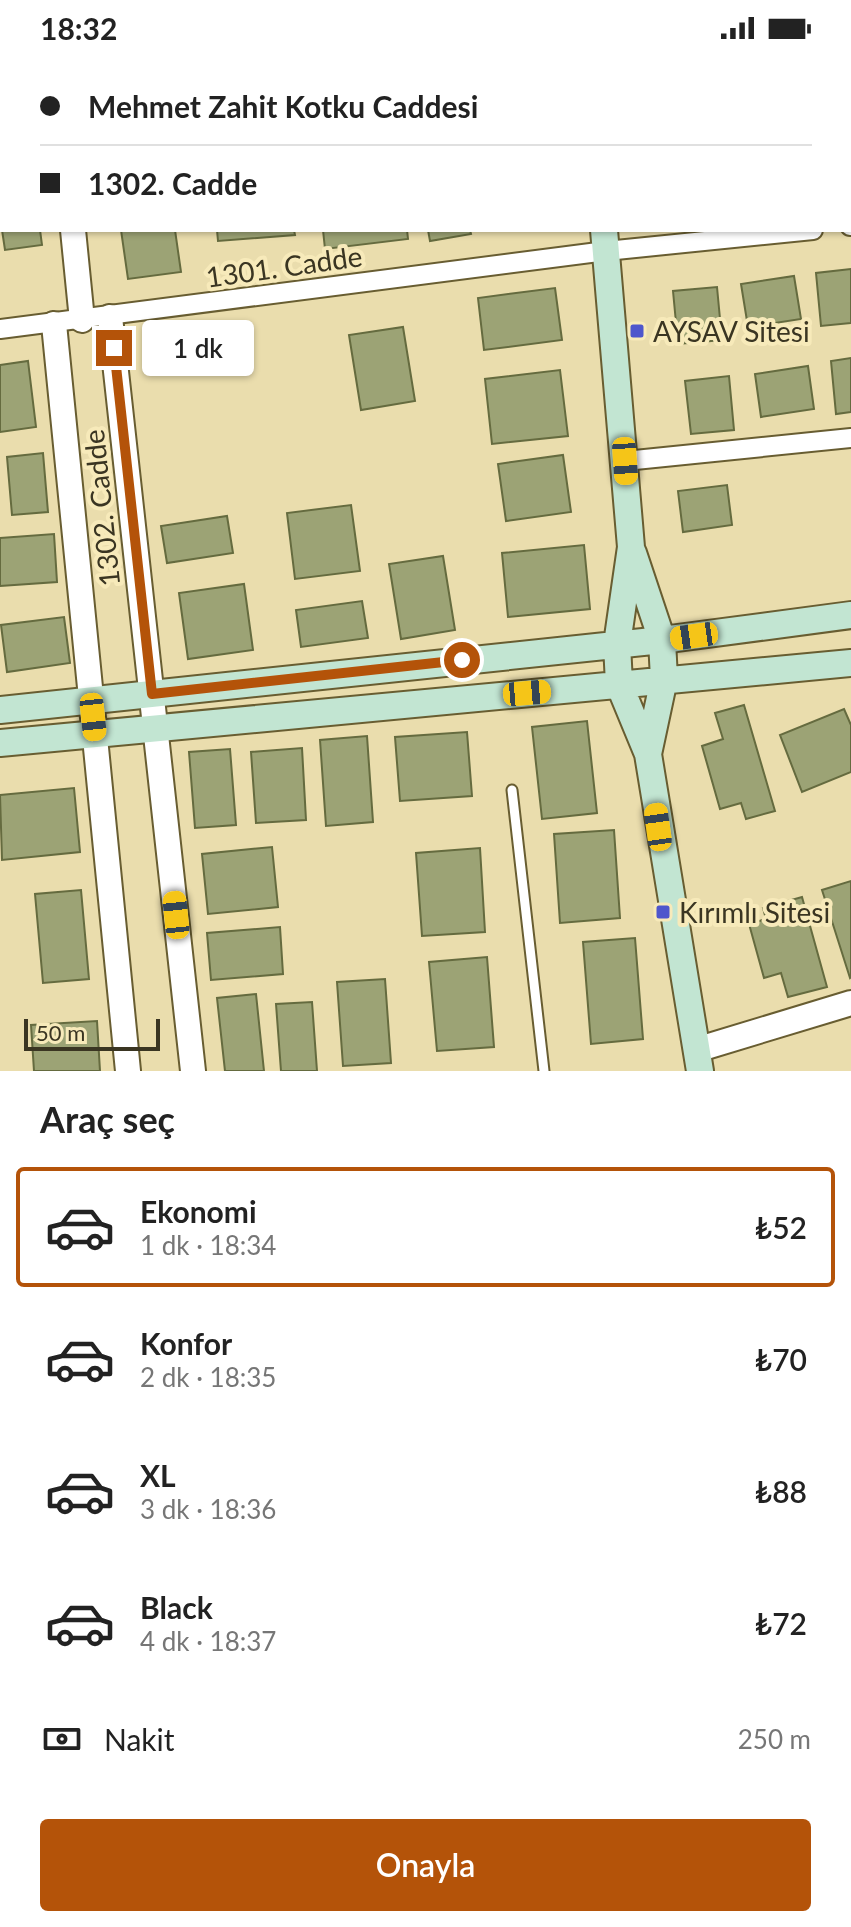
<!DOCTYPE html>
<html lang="tr">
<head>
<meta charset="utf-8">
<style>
  body { margin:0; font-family:Lato,sans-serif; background:#f6f6f6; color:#222; height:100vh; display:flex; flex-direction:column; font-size:30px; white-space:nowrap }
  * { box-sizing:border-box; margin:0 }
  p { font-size:26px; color:#767676 }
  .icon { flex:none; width:44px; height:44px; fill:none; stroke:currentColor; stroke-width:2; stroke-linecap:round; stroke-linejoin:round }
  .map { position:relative; height:1015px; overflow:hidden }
  .drawer { display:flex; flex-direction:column; background:#fff; flex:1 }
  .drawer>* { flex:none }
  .hud { position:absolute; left:0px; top:0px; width:852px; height:176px; box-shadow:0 2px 6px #0004; display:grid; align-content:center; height:176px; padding:0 40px; background:#fff }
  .scale { position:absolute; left:24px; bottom:20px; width:136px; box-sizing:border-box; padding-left:8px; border:4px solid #3a3522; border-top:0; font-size:22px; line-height:28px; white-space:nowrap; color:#3a3522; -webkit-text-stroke:6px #f7eaba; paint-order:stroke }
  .end { position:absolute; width:36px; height:36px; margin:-18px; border:10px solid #b45309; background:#fff; box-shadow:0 0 0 4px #fff }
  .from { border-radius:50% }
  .bubble { position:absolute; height:56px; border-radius:8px; background:#fff; box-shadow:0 2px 6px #0004; font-size:26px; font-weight:600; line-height:56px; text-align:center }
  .car { position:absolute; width:24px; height:48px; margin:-24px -12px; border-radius:10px; box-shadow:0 0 6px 2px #0007; background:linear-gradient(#f5c518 24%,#345 0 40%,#f5c518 0 76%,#345 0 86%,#f5c518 0) }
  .hud b { display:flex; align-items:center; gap:28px; height:76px; font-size:30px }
  .hud b+b { border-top:2px solid #e0e0e0 }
  .hud i { width:20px; height:20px; background:#222 }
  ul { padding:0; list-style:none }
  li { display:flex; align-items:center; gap:24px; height:120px; margin:0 16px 12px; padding:0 24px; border:4px solid transparent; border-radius:8px }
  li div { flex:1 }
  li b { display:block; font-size:30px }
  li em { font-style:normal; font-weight:600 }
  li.selected { border-color:#b45309 }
  li>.icon { width:72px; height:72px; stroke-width:1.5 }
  h2 { padding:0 40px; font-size:36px; line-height:96px }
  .pay { display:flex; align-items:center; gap:20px; height:88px; padding:0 40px; font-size:30px }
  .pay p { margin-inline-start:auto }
  .button { display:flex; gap:16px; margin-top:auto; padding:16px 40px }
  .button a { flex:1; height:92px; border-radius:8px; background:#b45309; color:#fff; font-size:32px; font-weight:600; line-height:92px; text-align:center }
  .status { display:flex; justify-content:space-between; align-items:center; height:56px; padding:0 40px; background:#fff; direction:ltr }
  .status svg { height:22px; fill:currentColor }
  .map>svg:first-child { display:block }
</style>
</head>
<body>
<div class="status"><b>18:32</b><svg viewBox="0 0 49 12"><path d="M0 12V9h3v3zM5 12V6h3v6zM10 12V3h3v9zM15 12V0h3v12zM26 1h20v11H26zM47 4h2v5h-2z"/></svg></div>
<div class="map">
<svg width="851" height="1015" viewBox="0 0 851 1015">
  <rect width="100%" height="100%" fill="#eaddad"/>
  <path fill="#9ca375" stroke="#656b3f" stroke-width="2" d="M0 64H2V174L0 160Z
    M2 174H40L42 189 5 194Z
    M121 174H175L181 216 128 223Z
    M217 174H294L295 179 218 185Z
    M323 174H407L408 183 325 193Z
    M428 174H470L471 178 430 185Z
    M851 213V267L821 270 816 217Z
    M794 220 801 263 748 271 741 228Z
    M717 231 722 284 678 288 673 235Z
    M555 232 562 284 484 294 478 242Z
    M403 271 415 345 361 354 349 279Z
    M851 302V356L836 358 831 305Z
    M28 305 36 371 0 376V309Z
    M808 310 814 353 761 361 755 318Z
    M560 314 568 380 492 388 485 323Z
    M729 320 734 374 691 378 685 325Z
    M43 397 48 456 12 459 7 401Z
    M563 399 571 456 506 465 498 408Z
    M727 429 732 469 683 476 678 435Z
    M351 449 360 515 295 523 287 457Z
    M227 460 233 497 167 507 161 470Z
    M54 478 57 526 0 530V482Z
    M584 489 590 553 508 561 502 497Z
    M443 500 455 574 401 583 389 508Z
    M244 528 253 594 188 603 179 537Z
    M362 545 368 582 301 591 296 554Z
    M64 561 70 607 7 616 1 569Z
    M744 649 775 755 746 763 741 747 720 753 702 690 723 683 715 657Z
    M844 653 851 669V716L802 736 780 679Z
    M587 665 597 757 542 763 532 671Z
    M467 676 472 740 400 745 395 681Z
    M367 680 373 766 326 770 320 684Z
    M302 692 306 764 256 767 251 696Z
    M230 693 236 769 195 772 189 696Z
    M74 732 80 796 2 804 0 739Z
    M614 774 620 862 560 867 554 778Z
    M272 791 278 851 208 858 202 798Z
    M480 792 485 876 422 880 416 797Z
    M851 825V921L850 922 822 834Z
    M81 834 89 923 43 927 35 838Z
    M802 841 827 931 788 941 781 917 764 922 749 868 766 863 763 852Z
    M280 871 283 918 211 924 207 877Z
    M635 882 643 983 591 988 583 886Z
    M487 901 494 991 437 995 429 906Z
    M385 923 391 1007 343 1010 337 926Z
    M256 938 264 1015H225L217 942Z
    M312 946 317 1015H281L276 948Z
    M97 965 100 1015H34L31 969Z"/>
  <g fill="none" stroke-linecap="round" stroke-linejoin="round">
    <defs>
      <path id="service" d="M512 734 544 1015"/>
      <path id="minor" d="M179 0V2
        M362 2 378 0
        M0 47 2 46
        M850 170H851
        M0 273 606 195 813 174
        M625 405 851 382"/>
      <path id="tertiary" d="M54 0V2
        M73 174 82 264
        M110 261 193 1015
        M54 268 128 1015
        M696 994 851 947"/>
      <path id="secondary" d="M583 0 584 2
        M604 174 631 491 617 588 619 628 648 698 700 1015
        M633 497 662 584 664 623 648 698
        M0 654 662 584 851 559
        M0 687 851 607"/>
    </defs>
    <use href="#service" stroke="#685d31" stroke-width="13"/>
    <use href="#minor" stroke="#685d31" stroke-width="22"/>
    <use href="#tertiary" stroke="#685d31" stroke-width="28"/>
    <use href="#secondary" stroke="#685d31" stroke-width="30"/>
    <path stroke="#8f8665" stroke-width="3" stroke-dasharray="2 6" stroke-linecap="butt" d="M248 0V2"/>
    <use href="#service" stroke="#fff" stroke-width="9"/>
    <use href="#minor" stroke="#fff" stroke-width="18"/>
    <use href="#tertiary" stroke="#fff" stroke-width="24"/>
    <use href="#secondary" stroke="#c2e5d2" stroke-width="26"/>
  </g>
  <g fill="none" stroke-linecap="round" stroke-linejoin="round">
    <path stroke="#b45309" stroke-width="10" d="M114 292 152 638 462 604"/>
  </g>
  <g fill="#4e56cc" stroke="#f7eaba" stroke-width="3">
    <rect x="629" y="267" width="16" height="16" rx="4"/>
    <rect x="655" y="848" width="16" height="16" rx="4"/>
  </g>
  <g text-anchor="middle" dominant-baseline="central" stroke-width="8" stroke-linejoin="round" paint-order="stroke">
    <g font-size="28" fill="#3a3522" stroke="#f7eaba">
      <text transform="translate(284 210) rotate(-8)">1301. Cadde</text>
      <text transform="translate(101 452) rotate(-96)">1302. Cadde</text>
    </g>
    <g font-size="28" fill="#3a3522" stroke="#f7eaba" text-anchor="start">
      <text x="653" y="275">AYSAV Sitesi</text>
      <text x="679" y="856">Kırımlı Sitesi</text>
    </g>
  </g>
</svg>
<div class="scale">50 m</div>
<i class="end from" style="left:462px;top:604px"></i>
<i class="end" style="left:114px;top:292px"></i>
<div class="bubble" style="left:142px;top:264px;width:112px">1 dk</div>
<i class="car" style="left:625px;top:405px;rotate:176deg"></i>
<i class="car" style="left:694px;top:580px;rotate:262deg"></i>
<i class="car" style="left:527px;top:637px;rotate:85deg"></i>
<i class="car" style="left:93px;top:661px;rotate:174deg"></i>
<i class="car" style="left:658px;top:771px;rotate:352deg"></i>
<i class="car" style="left:176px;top:859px;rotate:354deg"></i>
<div class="hud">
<b><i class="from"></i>Mehmet Zahit Kotku Caddesi</b>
<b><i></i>1302. Cadde</b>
</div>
</div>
<section class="drawer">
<h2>Araç seç</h2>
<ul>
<li class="selected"><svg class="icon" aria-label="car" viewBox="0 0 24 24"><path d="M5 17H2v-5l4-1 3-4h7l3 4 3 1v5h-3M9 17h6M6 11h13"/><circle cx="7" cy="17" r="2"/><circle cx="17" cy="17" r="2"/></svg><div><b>Ekonomi</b><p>1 dk · 18:34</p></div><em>₺52</em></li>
<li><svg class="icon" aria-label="car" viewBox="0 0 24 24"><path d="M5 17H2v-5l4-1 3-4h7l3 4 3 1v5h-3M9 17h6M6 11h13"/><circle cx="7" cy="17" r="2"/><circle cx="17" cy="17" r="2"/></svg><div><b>Konfor</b><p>2 dk · 18:35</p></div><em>₺70</em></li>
<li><svg class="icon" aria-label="car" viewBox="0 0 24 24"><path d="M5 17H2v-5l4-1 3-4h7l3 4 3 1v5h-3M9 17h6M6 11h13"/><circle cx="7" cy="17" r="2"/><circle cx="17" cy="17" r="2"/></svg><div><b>XL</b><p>3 dk · 18:36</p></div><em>₺88</em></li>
<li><svg class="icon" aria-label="car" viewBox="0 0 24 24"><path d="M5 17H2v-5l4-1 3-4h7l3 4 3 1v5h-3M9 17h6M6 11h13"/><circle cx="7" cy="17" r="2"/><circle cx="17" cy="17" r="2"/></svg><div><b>Black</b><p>4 dk · 18:37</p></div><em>₺72</em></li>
</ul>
<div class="pay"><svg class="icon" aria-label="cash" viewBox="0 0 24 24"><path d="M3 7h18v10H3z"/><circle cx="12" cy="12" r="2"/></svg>Nakit<p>250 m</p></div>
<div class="button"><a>Onayla</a></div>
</section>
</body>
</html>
